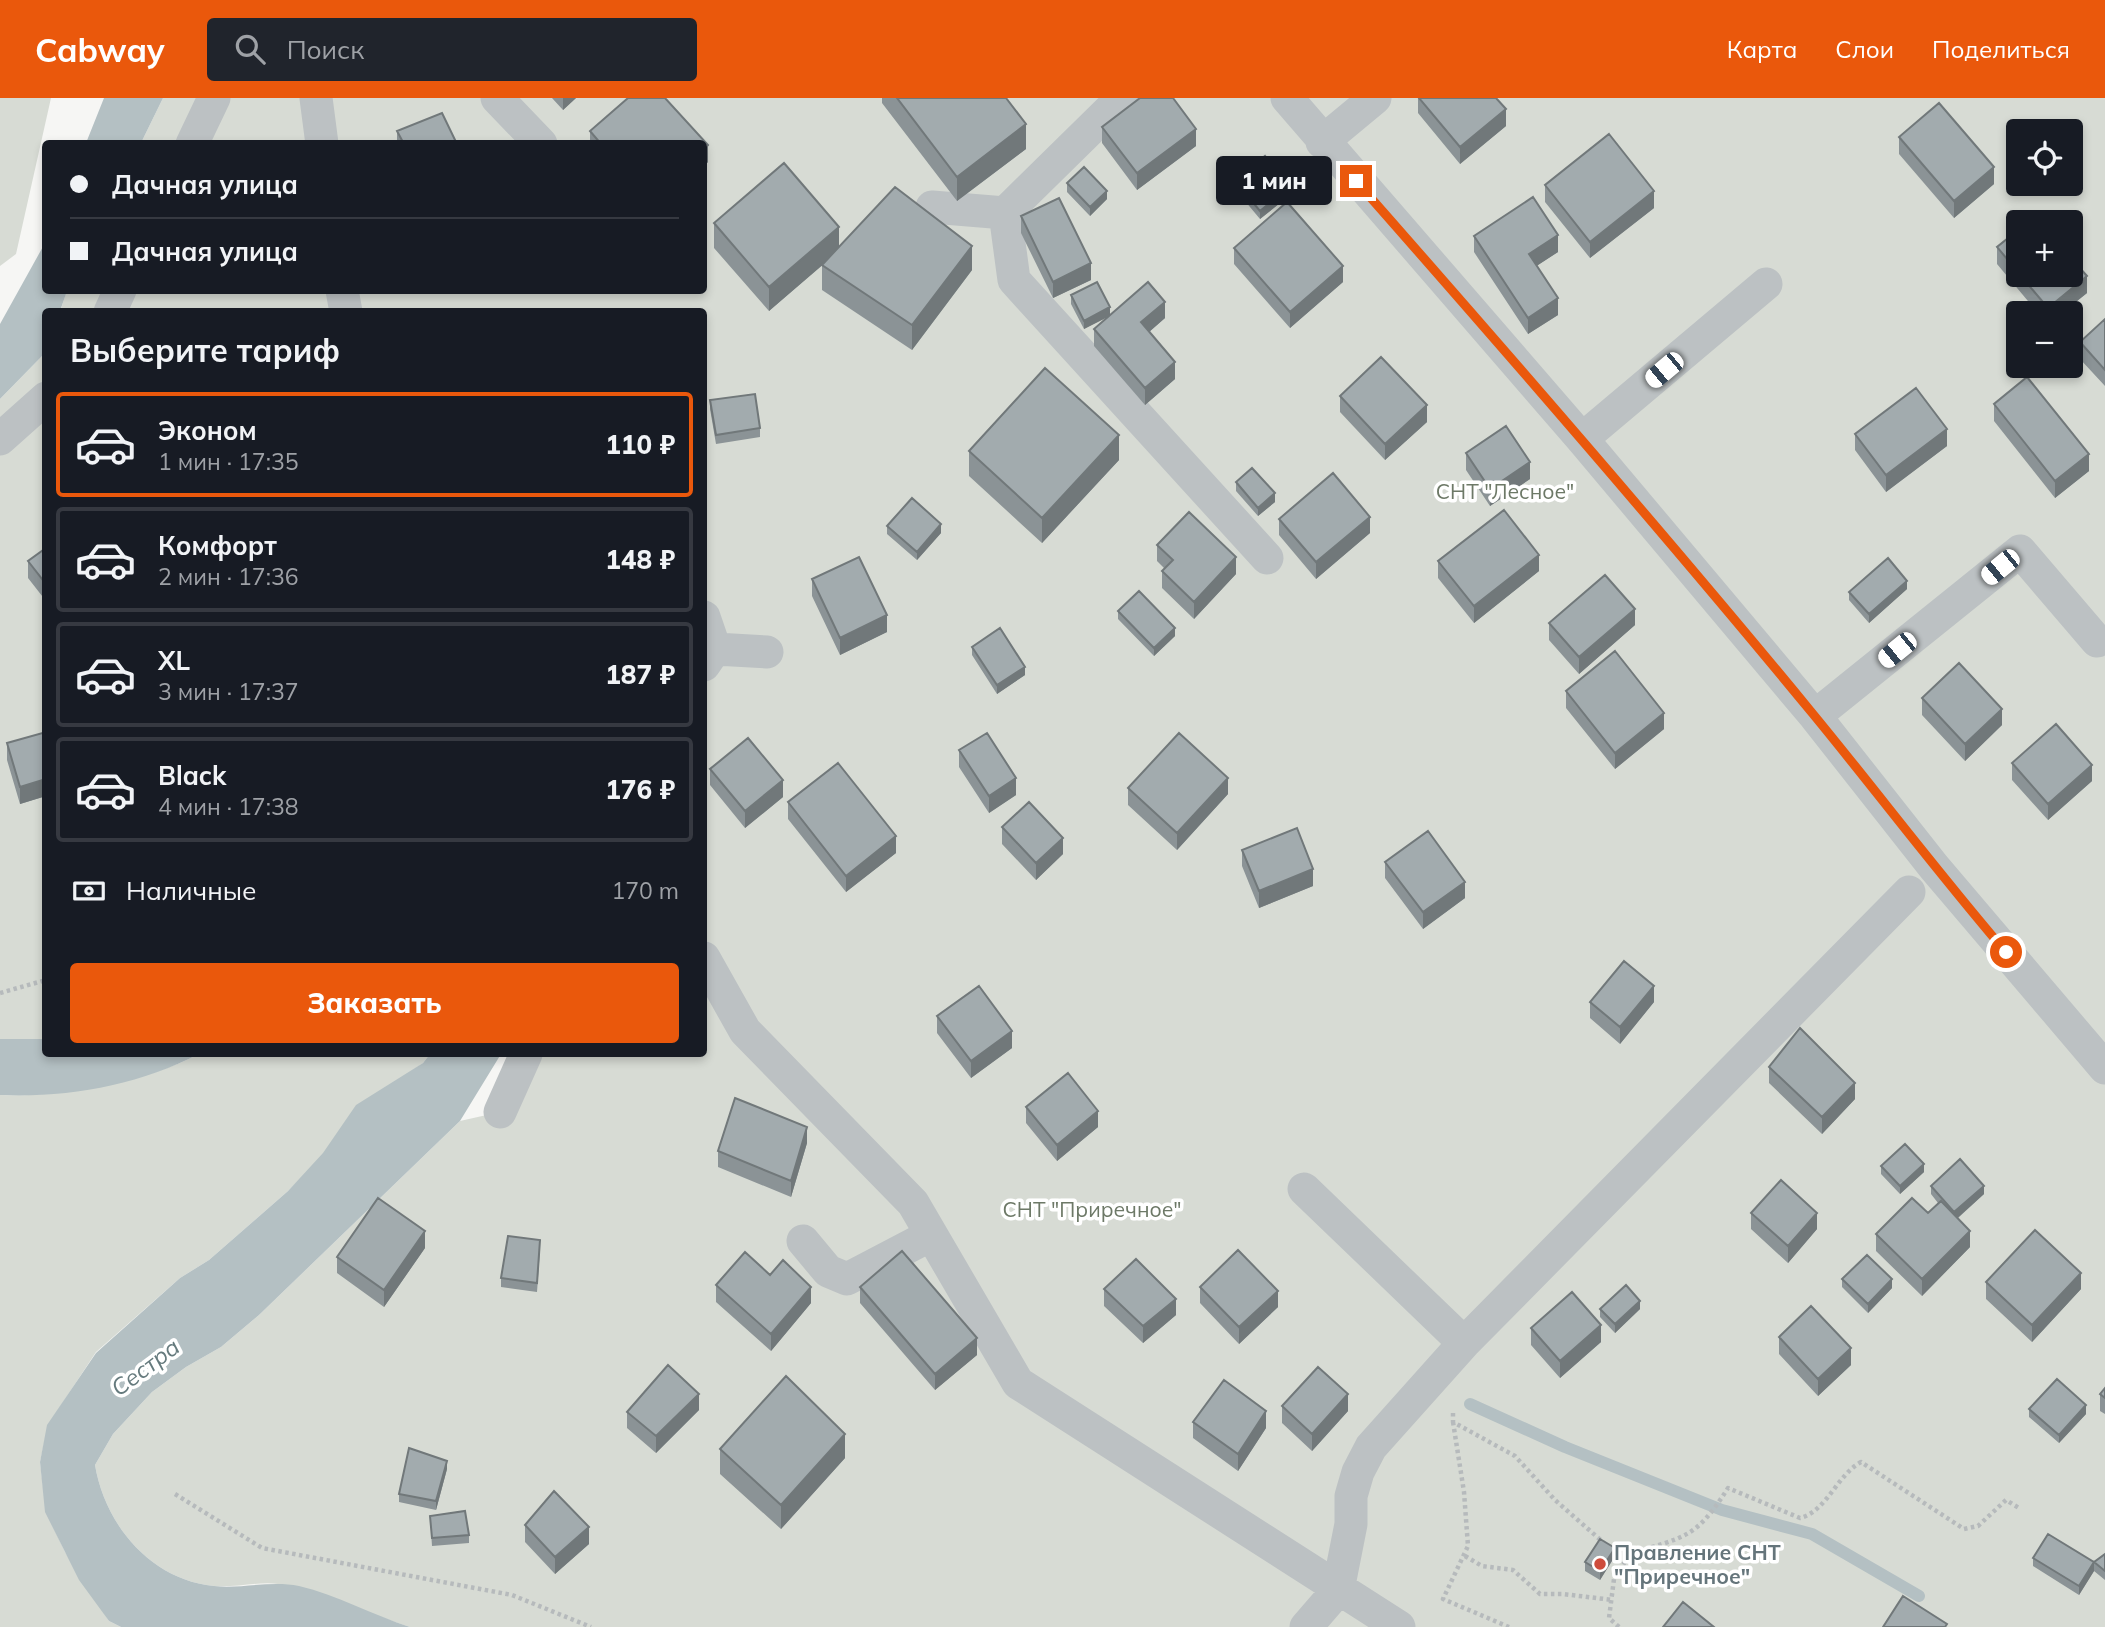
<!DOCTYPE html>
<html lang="ru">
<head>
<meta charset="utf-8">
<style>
  body { margin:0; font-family:Mulish,sans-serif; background:#20242c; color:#f1f3f6; height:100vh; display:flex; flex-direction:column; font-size:26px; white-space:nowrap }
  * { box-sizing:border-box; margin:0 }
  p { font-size:23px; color:#9ea1a6 }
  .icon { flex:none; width:38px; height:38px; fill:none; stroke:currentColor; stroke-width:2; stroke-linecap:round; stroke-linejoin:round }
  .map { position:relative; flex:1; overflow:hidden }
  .drawer { position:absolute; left:42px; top:210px; width:665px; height:749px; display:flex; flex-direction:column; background:#171b24; border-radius:7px; box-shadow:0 4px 10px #0003 }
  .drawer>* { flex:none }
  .banner { position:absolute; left:42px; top:42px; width:665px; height:154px; border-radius:7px; box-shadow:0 4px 10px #0003; display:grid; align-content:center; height:154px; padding:0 28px; background:#171b24 }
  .buttons { position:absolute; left:2006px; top:21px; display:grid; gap:14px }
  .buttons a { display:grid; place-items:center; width:77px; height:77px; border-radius:7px; background:#171b24; box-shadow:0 4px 10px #0003; font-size:35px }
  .end { position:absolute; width:32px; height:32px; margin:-16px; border:9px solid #ea580c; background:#fff; box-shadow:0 0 0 4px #fff }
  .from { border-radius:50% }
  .bubble { position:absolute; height:49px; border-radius:7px; background:#171b24; box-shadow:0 4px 10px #0003; font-size:23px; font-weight:800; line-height:49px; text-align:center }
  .car { position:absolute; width:21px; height:42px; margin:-21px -10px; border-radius:9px; box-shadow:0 0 5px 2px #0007; background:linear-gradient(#fff 24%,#345 0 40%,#fff 0 76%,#345 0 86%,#fff 0) }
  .banner b { display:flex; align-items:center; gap:24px; height:66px; font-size:26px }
  .banner b+b { border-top:2px solid #363941 }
  .banner i { width:18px; height:18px; background:#f1f3f6 }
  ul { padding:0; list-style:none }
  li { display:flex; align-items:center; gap:21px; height:105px; margin:0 14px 10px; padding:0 14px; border:4px solid #363941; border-radius:7px }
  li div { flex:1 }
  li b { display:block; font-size:26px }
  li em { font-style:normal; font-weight:800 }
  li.selected { border-color:#ea580c }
  li>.icon { width:63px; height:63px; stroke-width:1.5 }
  h2 { padding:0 28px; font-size:32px; line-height:84px }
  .pay { display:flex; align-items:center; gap:18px; height:77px; padding:0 28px; font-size:26px }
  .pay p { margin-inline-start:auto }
  .primary-button { display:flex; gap:14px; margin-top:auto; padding:14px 28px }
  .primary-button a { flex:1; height:80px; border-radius:7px; background:#ea580c; color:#fff; font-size:28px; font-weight:800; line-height:80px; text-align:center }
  header { display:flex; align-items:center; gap:42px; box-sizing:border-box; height:98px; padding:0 35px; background:#ea580c; color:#fff }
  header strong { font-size:33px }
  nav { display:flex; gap:38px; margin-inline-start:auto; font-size:24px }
  .search { width:490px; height:63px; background:#20242c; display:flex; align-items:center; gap:18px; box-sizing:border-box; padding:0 24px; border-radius:7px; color:#9ea1a6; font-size:26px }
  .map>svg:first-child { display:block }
</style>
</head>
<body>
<header>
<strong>Cabway</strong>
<div class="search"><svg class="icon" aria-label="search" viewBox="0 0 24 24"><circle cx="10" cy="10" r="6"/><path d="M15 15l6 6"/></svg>Поиск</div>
<nav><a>Карта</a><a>Слои</a><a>Поделиться</a></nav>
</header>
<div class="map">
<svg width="2105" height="1529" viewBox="0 0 2105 1529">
  <rect width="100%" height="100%" fill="#f6f6f4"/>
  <path fill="#d7dbd4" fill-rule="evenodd" d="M0 0H51L16 156 0 168Z
    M163 0H2105V1529H410C366 1515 324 1494 278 1486 259 1483 234 1490 214 1488 151 1482 105 1427 95 1367L113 1336 152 1294 186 1269 221 1249 259 1217 460 1023 500 1014 526 956H704V214H60L67 192H704V46L141 45ZM2018 33H2070V86H2018ZM2018 124H2070V177H2018ZM2018 215H2070V268H2018Z
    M45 255V941H0V301Z
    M199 956H430L423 965 392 987 288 1093 209 1162 180 1180 96 1254 48 1327 40 1364 46 1414 65 1454 109 1523 121 1529H0V997C58 1000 148 983 199 956Z"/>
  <path fill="#b4c0c3" d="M104 0H163L141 45H86Z
    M45 145 46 192 67 193 60 213 46 214 45 255 0 301V226Z
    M0 941H45L46 956H199C139 987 68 1000 0 997Z
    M430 956H501L460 1023 259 1217 221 1249 186 1269 152 1294 113 1336 95 1367C105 1427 151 1482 214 1488 242 1491 271 1482 299 1488 337 1497 373 1517 410 1529H121L109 1523 79 1482 45 1414 40 1364 47 1327 96 1255 180 1180 209 1162 288 1093 323 1055 356 1007 423 965Z"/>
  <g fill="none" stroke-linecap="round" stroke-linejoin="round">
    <path stroke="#b4c0c3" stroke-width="12" d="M1470 1306 1565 1349 1722 1412 1812 1436 1919 1498"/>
    <path stroke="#b6babc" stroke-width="4.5" stroke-dasharray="3.5 3.5" stroke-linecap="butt" d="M0 895 46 882
      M1453 1315V1324L1515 1358 1555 1402 1604 1445
      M1453 1324 1464 1394 1468 1448 1443 1501 1509 1529
      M175 1396 262 1450 512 1497 591 1529
      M1612 1450 1630 1456
      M1465 1458 1482 1468 1513 1472 1540 1496H1563L1613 1502
      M1619 1529 1609 1520 1614 1481 1630 1456C1685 1438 1695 1442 1728 1390L1800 1420C1827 1413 1837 1377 1861 1364L1964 1431 1978 1428 2006 1402 2019 1410"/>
    <path stroke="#bcc1c3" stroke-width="33" d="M316 0 322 46
      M497 0 541 46
      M1122 0 1005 115 1014 182 1267 460
      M1287 0 1582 341 1815 618 1934 769 2105 970
      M1322 44 1375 0
      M192 46 214 0
      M932 109 1005 115
      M342 192 346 214
      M110 214 120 192
      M0 341 46 300
      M1582 341 1766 186
      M704 519 715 551 704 567
      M715 551 767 554
      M1815 618 2020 453 2097 543
      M704 860 745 933 913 1105 1018 1285 1399 1529
      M500 1014 526 956
      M1304 1091 1464 1245
      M803 1143 828 1173 847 1181 931 1137
      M1306 1529 1338 1492 1351 1426V1398L1358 1374 1371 1349 1464 1245 1909 794"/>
  </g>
  <path fill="#8b9396" d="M552 0H576L563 12Z
    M628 0H665L708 47V64L704 68V46H590V33Z
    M882 0H1006L1026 51 957 103 882 5Z
    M1418 0H1496L1506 28 1460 66 1418 15Z
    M1102 29 1196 48 1137 92 1102 45Z
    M397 33 457 46H397Z
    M1899 39 1994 86 1954 120 1899 56Z
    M1235 83 1290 97 1260 121 1235 91Z
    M1067 85 1107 101 1090 118 1067 94Z
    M1545 87 1654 110 1590 160 1545 104Z
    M1021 118 1091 182 1053 200 1021 135Z
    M714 125 839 150 972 172 912 252 822 192V167L823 166 769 213 714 150Z
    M2018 132V177H2070L2087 195 2062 215H2038L1997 166V149Z
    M1474 138 1558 154 1536 168 1558 217 1528 236 1474 154Z
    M1234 150 1343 184 1290 230 1234 166Z
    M1071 197 1110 217 1165 220 1149 234 1175 281 1145 307 1094 248V231L1108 218 1084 231 1071 206Z
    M2105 221V288L2080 261V244Z
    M1340 298 1427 324 1385 362 1340 314Z
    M710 302 760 330V339L716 346 710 311Z
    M1994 306 2089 373 2055 400 1994 323Z
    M1855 336 1947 348 1886 394 1855 352Z
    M969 353 1119 362 1042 445 969 378Z
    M1466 355 1530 381 1490 408 1466 372Z
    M1236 384 1275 404 1258 418 1236 393Z
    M1279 421 1370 435 1316 481 1279 437Z
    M887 428 941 435 917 462 887 436Z
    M1157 447 1236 476 1194 521 1162 490V473L1165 471 1157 463Z
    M46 450V503L28 480V463Z
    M1438 463 1539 473 1474 525 1438 480Z
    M812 481 887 534 840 557 812 498Z
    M1907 491 1869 525 1849 502V494Z
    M1118 513 1175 538 1154 558 1118 521Z
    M1549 525 1635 527 1579 576 1549 542Z
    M972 549 1025 577 997 596 972 557Z
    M1566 593 1664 631 1615 671 1566 610Z
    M1922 600 2002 627 1965 663 1922 617Z
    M46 634V698L20 706 7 662V645Z
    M959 652 1016 697 989 715 959 669Z
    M2012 665 2092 683 2048 722 2012 682Z
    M710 671 783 699 745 730 710 687Z
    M1128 690 1228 696 1177 752 1128 707Z
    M788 704 896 755 846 794 788 721Z
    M1002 729 1063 756 1036 782 1002 746Z
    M1242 752 1313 788 1259 810 1242 768Z
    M1385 764 1465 800 1423 831 1385 780Z
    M1590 904H1654L1620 946 1590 920Z
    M937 918 1012 950 971 980 937 935Z
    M1769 969 1855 1001 1822 1036 1769 985Z
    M1026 1009 1098 1029 1057 1063 1026 1025Z
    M807 1045 791 1099 718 1069V1053Z
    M1881 1068 1924 1074 1900 1096 1881 1076Z
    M1931 1088 1984 1096 1958 1120 1970 1149 1922 1198 1876 1153V1136L1928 1115 1938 1105 1931 1096Z
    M1751 1115 1817 1131 1788 1165 1751 1131Z
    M425 1150 384 1209 337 1175V1159Z
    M540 1151 537 1194 501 1189V1180Z
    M1842 1181 1892 1190 1868 1215 1842 1189Z
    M1986 1184 2081 1191 2032 1244 1986 1201Z
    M716 1187 811 1205 771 1253 716 1204Z
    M860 1189 977 1257 935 1292 860 1205Z
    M1200 1189 1278 1209 1239 1246 1200 1205Z
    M1104 1191 1176 1217 1143 1245 1104 1208Z
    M1600 1211H1640L1615 1235 1600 1219Z
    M1531 1230 1601 1244 1560 1280 1531 1247Z
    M1779 1239 1851 1267 1818 1298 1779 1256Z
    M2105 1290V1316L2100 1313V1296Z
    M1282 1308 1348 1313 1312 1353 1282 1325Z
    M2029 1311 2086 1316 2059 1345 2029 1319Z
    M699 1312 656 1355 627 1330V1314Z
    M1193 1324 1266 1330 1238 1373 1193 1340Z
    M720 1351 845 1360 781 1431 720 1376Z
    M447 1371 436 1412 399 1404V1396Z
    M430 1418 469 1437V1445L432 1448Z
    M525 1427 589 1446 555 1476 525 1444Z
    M2105 1456V1482L2094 1473 2079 1497 2033 1468V1460L2094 1464Z
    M1615 1458 1600 1482 1585 1473V1464Z"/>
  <path fill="#71787a" d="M563 0H576L563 12Z
    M1506 11V28L1460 66V49Z
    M1026 26V51L957 103V79Z
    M1196 31V48L1137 92V75Z
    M708 47V64L704 68V52Z
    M1994 69V86L1954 120V103Z
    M1290 88V97L1260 121V113Z
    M1107 93V101L1090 118V109Z
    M1654 93V110L1590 160V144Z
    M839 129V153L769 213V189Z
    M1558 137V154L1529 173V156Z
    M972 148V172L912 252V227Z
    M1091 165V182L1053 200V184Z
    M1343 168V184L1290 230V214Z
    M2087 178V195L2062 215H2048V210Z
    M1558 200V217L1528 236V220Z
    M1165 204V220L1141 241V224Z
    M1110 209V218L1084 231V223Z
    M1175 264V281L1145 307V290Z
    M1427 307V324L1385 362V346Z
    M1947 331V348L1886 394V377Z
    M1119 337V362L1042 445V420Z
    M2089 356V373L2055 400V383Z
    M1530 364V381L1490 408V391Z
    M1275 395V404L1258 418V410Z
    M1370 419V435L1316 481V464Z
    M941 426V435L917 462V454Z
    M1539 457V473L1474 525V508Z
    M1236 459V476L1194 521V504Z
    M1907 483V491L1869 525V516Z
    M1635 511V527L1579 576V559Z
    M887 517V534L840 557V540Z
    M1175 530V538L1154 558V550Z
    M1025 569V577L997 596V587Z
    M2002 611V627L1965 663V646Z
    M1664 615V631L1615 671V655Z
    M2092 667V683L2048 722V706Z
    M1016 680V697L989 715V698Z
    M1228 680V696L1177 752V735Z
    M46 681V698L20 706V689Z
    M783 682V699L745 730V713Z
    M896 738V755L846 794V778Z
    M1063 740V756L1036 782V765Z
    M1313 771V788L1259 810V793Z
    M1465 784V800L1423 831V814Z
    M1654 888V904L1620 946V929Z
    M1012 933V950L971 980V963Z
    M1855 985V1001L1822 1036V1019Z
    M1098 1013V1029L1057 1063V1047Z
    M807 1029V1045L791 1099V1083Z
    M1924 1066V1074L1900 1096V1088Z
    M1984 1088V1096L1954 1123V1114Z
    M1817 1115V1131L1788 1165V1148Z
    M425 1133V1150L384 1209V1192Z
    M1970 1133V1149L1922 1198V1181Z
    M2081 1175V1191L2032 1244V1227Z
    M1892 1181V1190L1868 1215V1206Z
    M811 1189V1205L771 1253V1236Z
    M1278 1193V1209L1239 1246V1229Z
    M1176 1201V1217L1143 1245V1228Z
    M1640 1203V1211L1615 1235V1226Z
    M1601 1227V1244L1560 1280V1263Z
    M977 1240V1257L935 1292V1276Z
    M1851 1250V1267L1818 1298V1281Z
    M699 1296V1312L656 1355V1338Z
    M1348 1296V1313L1312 1353V1336Z
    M2086 1307V1316L2059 1345V1337Z
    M1266 1313V1330L1238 1373V1356Z
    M845 1336V1360L781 1431V1407Z
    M447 1363V1371L436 1412V1403Z
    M589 1429V1446L555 1476V1459Z
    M1615 1450V1458L1600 1482V1473Z
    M2094 1464V1473L2079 1497V1488Z"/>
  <path fill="#a2abae" stroke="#71787a" stroke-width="2" d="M628 0H665L708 47 704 52V46H601L590 33Z
    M897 0H1006L1026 26 957 79Z
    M1140 0H1173L1196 31 1137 75 1102 29Z
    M1419 0H1496L1506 11 1460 49Z
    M1939 5 1994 69 1954 103 1899 39Z
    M442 15 457 46H404L397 33Z
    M1609 36 1654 93 1590 144 1545 87Z
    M1265 58 1290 88 1260 113 1235 83Z
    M784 65 839 129 769 189 714 125Z
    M1084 69 1107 93 1090 109 1067 85Z
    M895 89 972 148 912 227 822 167Z
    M1533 99 1558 137 1529 156 1558 200 1528 220 1474 138Z
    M1059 100 1091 165 1053 184 1021 118Z
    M1287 104 1343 168 1290 214 1234 150Z
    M2035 117 2041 124H2027Z
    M2018 132V174L1997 149Z
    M2070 159 2087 178 2048 210 2020 177H2070Z
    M1097 184 1110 209 1084 223 1071 197Z
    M1148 184 1165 204 1141 224 1175 264 1145 290 1094 231Z
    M2105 221V272L2080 244Z
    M1381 259 1427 307 1385 346 1340 298Z
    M1045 270 1119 337 1042 420 969 353Z
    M2027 279 2089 356 2055 383 1994 306Z
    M1916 290 1947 331 1886 377 1855 336Z
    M755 296 760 330 716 337 710 302Z
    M1506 328 1530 364 1490 391 1466 355Z
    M1252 370 1275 395 1258 410 1236 384Z
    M1333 375 1370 419 1316 464 1279 421Z
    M912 400 941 426 917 454 887 428Z
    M1504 412 1539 457 1474 508 1438 463Z
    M1189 414 1236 459 1194 504 1162 473 1173 462 1157 447Z
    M46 450V486L28 463Z
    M859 459 887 517 840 540 812 481Z
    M1888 460 1907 483 1869 516 1849 494Z
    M1605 477 1635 511 1579 559 1549 525Z
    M1139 493 1175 530 1154 550 1118 513Z
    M1000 530 1025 569 997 587 972 549Z
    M1615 553 1664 615 1615 655 1566 593Z
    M1959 565 2002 611 1965 646 1922 600Z
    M2056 626 2092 667 2048 706 2012 665Z
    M46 634V681L20 689 7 645Z
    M987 635 1016 680 989 698 959 652Z
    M1179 635 1228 680 1177 735 1128 690Z
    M748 640 783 682 745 713 710 671Z
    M838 665 896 738 846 778 788 704Z
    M1029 704 1063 740 1036 765 1002 729Z
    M1297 730 1313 771 1259 793 1242 752Z
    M1428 733 1465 784 1423 814 1385 764Z
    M1624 863 1654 888 1620 929 1590 904Z
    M979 888 1012 933 971 963 937 918Z
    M1800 930 1855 985 1822 1019 1769 969Z
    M1068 975 1098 1013 1057 1047 1026 1009Z
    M735 1000 807 1029 791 1083 718 1053Z
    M1905 1046 1924 1066 1900 1088 1881 1068Z
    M1960 1061 1984 1088 1954 1114 1931 1088Z
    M1781 1082 1817 1115 1788 1148 1751 1115Z
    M378 1100 425 1133 384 1192 337 1159Z
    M1912 1100 1928 1115 1941 1103 1970 1133 1922 1181 1876 1136Z
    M2035 1132 2081 1175 2032 1227 1986 1184Z
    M508 1138 540 1142 537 1185 501 1180Z
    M1238 1152 1278 1193 1239 1229 1200 1189Z
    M902 1153 977 1240 935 1276 860 1189Z
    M745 1154 770 1177 783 1162 811 1189 771 1236 716 1187Z
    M1867 1157 1892 1181 1868 1206 1842 1181Z
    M1136 1161 1176 1201 1143 1228 1104 1191Z
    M1626 1187 1640 1203 1615 1226 1600 1211Z
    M1572 1194 1601 1227 1560 1263 1531 1230Z
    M1811 1208 1851 1250 1818 1281 1779 1239Z
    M668 1267 699 1296 656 1338 627 1314Z
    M1318 1269 1348 1296 1312 1336 1282 1308Z
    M786 1278 845 1336 781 1407 720 1351Z
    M2057 1281 2086 1307 2059 1337 2029 1311Z
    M1224 1282 1266 1313 1238 1356 1193 1324Z
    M2105 1290V1300L2100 1296Z
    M409 1350 447 1363 436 1403 399 1396Z
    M554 1393 589 1429 555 1459 525 1427Z
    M465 1413 469 1437 432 1440 430 1418Z
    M2048 1436 2094 1464 2105 1456V1473L2094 1464 2079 1488 2033 1460Z
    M1600 1441 1615 1450 1600 1473 1585 1464Z
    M1903 1498 1947 1526 1945 1529H1883Z
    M1683 1504 1714 1529H1663Z"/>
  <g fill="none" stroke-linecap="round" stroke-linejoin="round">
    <path stroke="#ea580c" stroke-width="9" d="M1356 83C1511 259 1665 436 1813 616 1878 695 1939 776 2006 854"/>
  </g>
  <circle fill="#ce4c3c" stroke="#fff" stroke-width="2.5" cx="1600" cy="1466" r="7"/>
  <g text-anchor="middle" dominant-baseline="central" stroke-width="7" stroke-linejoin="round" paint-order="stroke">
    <g font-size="21" fill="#6d7967" stroke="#fff">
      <text x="1505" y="393">СНТ "Лесное"</text>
      <text x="1092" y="1111">СНТ "Приречное"</text>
    </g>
    <g font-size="21" font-weight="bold" fill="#65757b" stroke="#fff" text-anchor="start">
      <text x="1614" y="1454">Правление СНТ<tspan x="1614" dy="24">"Приречное"</tspan></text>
    </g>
    <g font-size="23" font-style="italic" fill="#657a7d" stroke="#fff">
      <text transform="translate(145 1269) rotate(-37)">Сестра</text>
    </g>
  </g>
</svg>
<div class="buttons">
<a><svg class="icon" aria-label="locate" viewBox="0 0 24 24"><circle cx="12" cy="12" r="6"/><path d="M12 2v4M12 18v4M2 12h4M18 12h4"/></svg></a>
<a>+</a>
<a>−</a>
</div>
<i class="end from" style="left:2006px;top:854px"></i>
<i class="end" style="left:1356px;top:83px"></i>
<div class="bubble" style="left:1216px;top:58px;width:116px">1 мин</div>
<i class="car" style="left:1664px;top:272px;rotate:230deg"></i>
<i class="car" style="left:2000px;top:469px;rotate:231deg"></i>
<i class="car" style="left:1897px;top:552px;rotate:231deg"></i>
<div class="banner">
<b><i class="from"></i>Дачная улица</b>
<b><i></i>Дачная улица</b>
</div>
<section class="drawer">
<h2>Выберите тариф</h2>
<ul>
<li class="selected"><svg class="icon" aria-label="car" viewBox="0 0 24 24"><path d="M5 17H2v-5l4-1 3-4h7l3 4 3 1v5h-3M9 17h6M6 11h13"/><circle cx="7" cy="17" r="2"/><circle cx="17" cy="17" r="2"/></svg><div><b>Эконом</b><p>1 мин · 17:35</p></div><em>110 ₽</em></li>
<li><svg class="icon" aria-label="car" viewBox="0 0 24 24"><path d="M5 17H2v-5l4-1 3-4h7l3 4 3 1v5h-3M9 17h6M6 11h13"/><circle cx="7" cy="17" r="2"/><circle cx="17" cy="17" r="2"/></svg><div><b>Комфорт</b><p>2 мин · 17:36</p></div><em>148 ₽</em></li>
<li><svg class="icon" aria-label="car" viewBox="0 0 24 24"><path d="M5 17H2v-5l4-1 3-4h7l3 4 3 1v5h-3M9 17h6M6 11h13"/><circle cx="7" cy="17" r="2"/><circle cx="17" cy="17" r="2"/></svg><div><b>XL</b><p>3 мин · 17:37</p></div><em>187 ₽</em></li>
<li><svg class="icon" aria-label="car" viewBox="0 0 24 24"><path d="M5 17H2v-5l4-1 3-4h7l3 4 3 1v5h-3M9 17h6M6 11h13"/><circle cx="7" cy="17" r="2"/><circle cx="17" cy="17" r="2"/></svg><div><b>Black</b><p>4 мин · 17:38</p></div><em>176 ₽</em></li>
</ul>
<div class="pay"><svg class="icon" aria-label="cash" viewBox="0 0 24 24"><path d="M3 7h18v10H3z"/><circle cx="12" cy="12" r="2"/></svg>Наличные<p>170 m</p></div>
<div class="primary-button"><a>Заказать</a></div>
</section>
</div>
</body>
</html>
